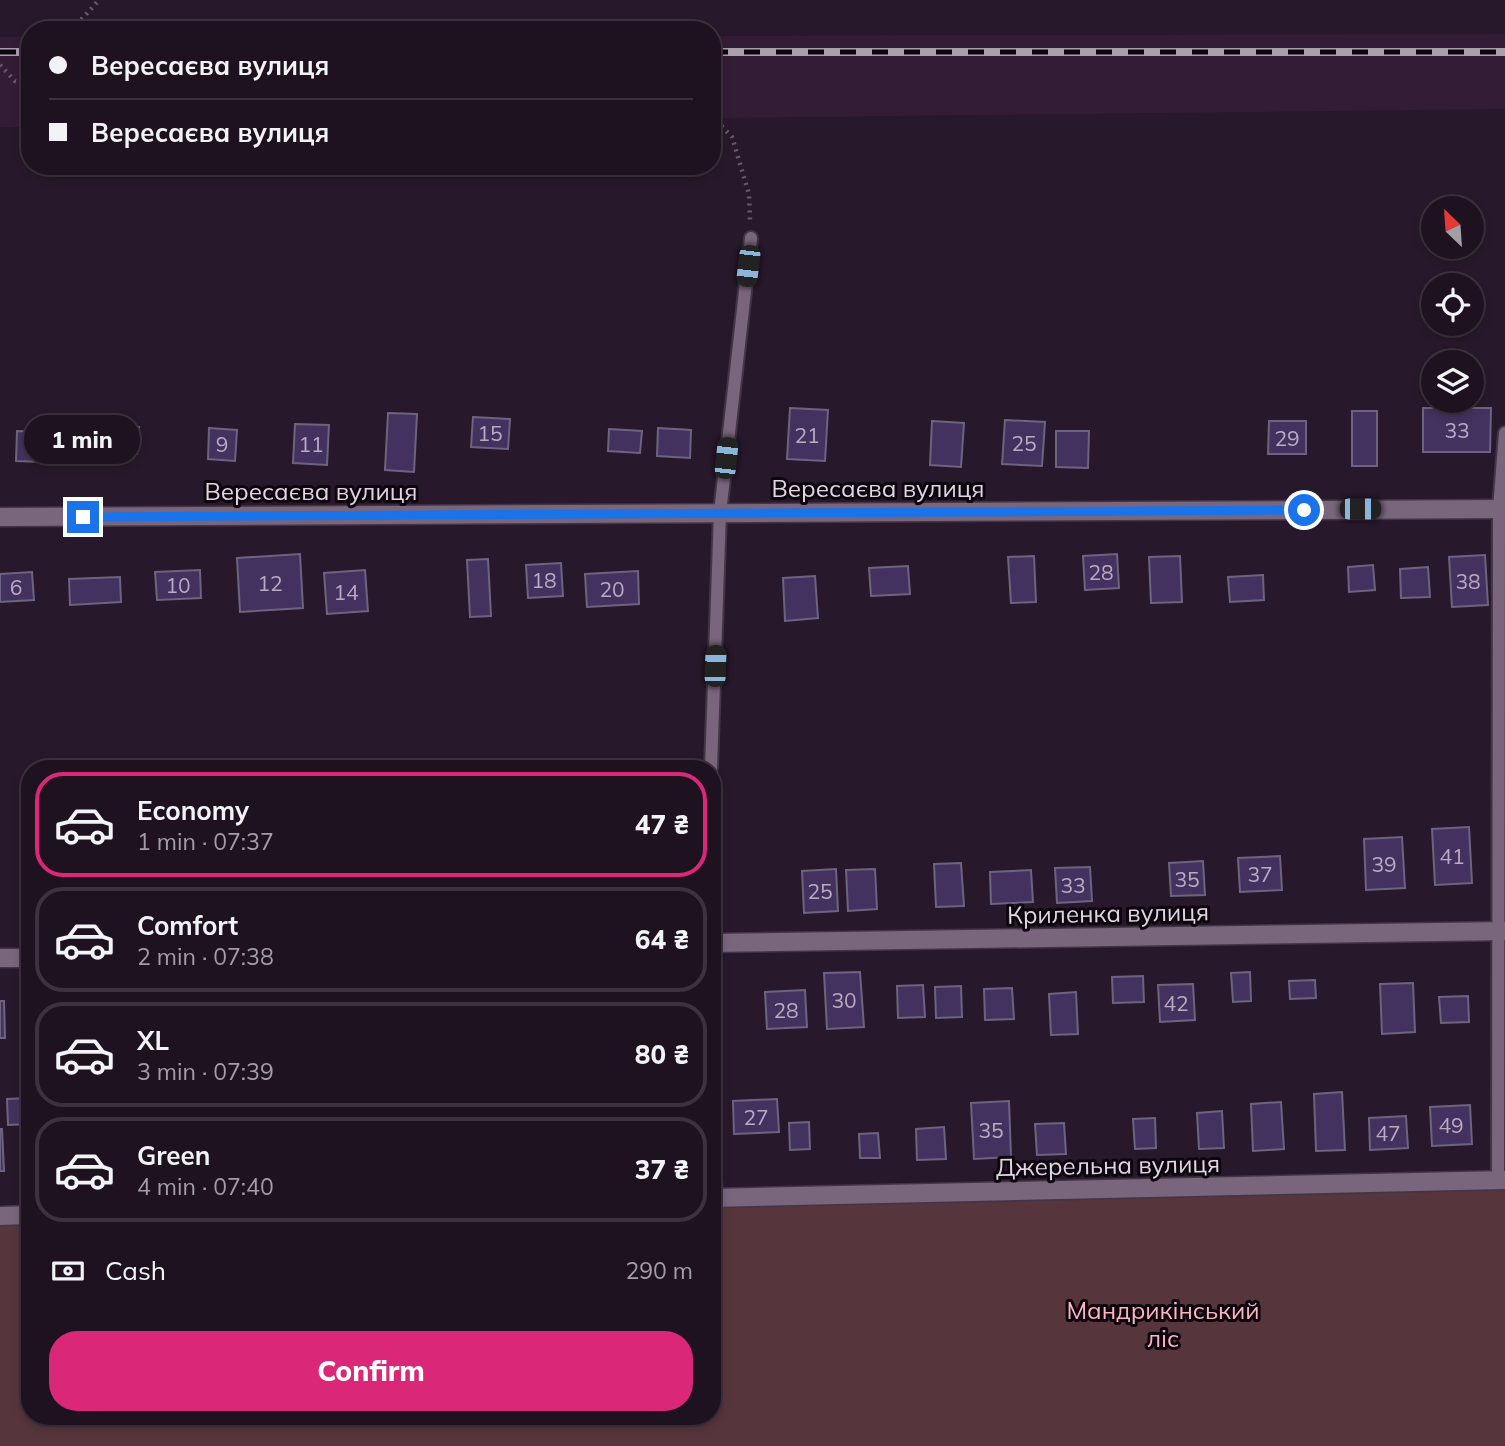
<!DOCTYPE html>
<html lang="en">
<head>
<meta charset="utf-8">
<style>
  body { margin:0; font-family:Mulish,sans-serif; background:#2b202d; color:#f1f3f6; height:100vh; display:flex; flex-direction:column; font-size:26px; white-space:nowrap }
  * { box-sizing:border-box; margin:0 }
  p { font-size:23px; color:#a19ea5 }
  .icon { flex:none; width:38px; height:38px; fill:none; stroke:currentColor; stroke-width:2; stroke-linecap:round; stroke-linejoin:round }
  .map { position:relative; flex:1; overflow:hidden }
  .drawer { position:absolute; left:21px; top:760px; width:700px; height:665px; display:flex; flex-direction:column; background:#1e1220; border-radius:28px; box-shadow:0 4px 10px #0003,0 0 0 2px #3c323e }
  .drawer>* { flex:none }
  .hud { position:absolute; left:21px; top:21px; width:700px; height:154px; border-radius:28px; box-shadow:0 4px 10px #0003,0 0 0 2px #3c323e; display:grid; align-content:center; height:154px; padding:0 28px; background:#1e1220 }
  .needle { width:46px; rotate:335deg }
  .fabs { position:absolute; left:1421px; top:196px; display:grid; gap:14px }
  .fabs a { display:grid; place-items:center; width:63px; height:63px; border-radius:50%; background:#1e1220; box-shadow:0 4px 10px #0003,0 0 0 2px #3c323e; font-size:35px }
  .end { position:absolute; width:32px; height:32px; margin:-16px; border:9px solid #1a73e8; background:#fff; box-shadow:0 0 0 4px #fff }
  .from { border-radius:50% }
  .bubble { position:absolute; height:49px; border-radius:24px; background:#1e1220; box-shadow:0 4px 10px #0003,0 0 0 2px #3c323e; font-size:23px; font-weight:800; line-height:49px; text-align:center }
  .car { position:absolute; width:21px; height:42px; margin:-21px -10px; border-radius:9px; box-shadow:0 0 5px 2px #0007; background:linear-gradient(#222 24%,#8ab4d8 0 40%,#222 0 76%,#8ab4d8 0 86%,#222 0) }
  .hud b { display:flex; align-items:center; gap:24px; height:66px; font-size:26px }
  .hud b+b { border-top:2px solid #3c323e }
  .hud i { width:18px; height:18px; background:#f1f3f6 }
  ul { padding:12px 0 0; list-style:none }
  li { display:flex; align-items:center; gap:21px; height:105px; margin:0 14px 10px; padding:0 14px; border:4px solid #3c323e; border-radius:28px }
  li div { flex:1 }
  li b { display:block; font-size:26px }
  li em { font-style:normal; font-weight:800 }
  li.selected { border-color:#db2777 }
  li>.icon { width:63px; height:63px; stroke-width:1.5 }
  .pay { display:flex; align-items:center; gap:18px; height:77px; padding:0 28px; font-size:26px }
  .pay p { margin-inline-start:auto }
  .cta { display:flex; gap:14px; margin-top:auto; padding:14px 28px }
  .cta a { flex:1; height:80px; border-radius:28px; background:#db2777; color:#fff; font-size:28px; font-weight:800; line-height:80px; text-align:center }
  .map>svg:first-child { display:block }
</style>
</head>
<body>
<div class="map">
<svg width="1505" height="1446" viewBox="0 0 1505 1446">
  <rect width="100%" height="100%" fill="#28182b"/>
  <path fill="#331d36" d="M1505 34V109L712 118V36Z
    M0 37H30V127H0Z"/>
  <path fill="#57353c" d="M1505 1180V1446H0V1216L30 1215V1416H712V1198Z"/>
  <path fill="#43325f" stroke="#6c647f" stroke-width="2" d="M790 408 828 410 825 461 787 459Z
    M1423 408H1491L1490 452H1423Z
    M1352 411H1377V466H1352Z
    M388 413 417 414 414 472 385 470Z
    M473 417 510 419 508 449 471 447Z
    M1005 420 1045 422 1042 466 1002 464Z
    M932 421 964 423 961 467 930 465Z
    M1269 421H1306V454H1268Z
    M295 424 329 425 327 465 293 463Z
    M104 425 139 427 137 454 103 453Z
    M209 428 237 430 235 461 208 459Z
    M658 428 691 430 690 458 657 456Z
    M609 429 642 431 640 453 608 451Z
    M17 431 44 432 42 462 16 461Z
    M1056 431H1089L1088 468 1056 467Z
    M300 554 303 608 240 612 237 558Z
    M1117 554 1119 588 1085 590 1083 556Z
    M1485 555 1488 605 1452 607 1449 557Z
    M1034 556 1036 602 1011 603 1008 557Z
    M1180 556 1182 602 1151 603 1149 557Z
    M488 559 491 616 470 617 467 560Z
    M561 563 563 596 528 598 526 565Z
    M1373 565 1375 590 1349 592 1348 567Z
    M908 566 910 594 871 596 869 568Z
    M1428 567 1430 597 1401 598 1400 569Z
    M200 570 201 598 157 600 155 572Z
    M365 570 368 611 327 614 324 573Z
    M638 571 639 604 587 607 585 574Z
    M32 572 34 600 0 602V574Z
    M1263 575 1264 600 1230 602 1228 577Z
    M815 576 818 618 785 621 783 578Z
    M120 577 121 602 70 605 69 579Z
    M1469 827 1472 883 1435 885 1432 829Z
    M1402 837 1405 888 1366 890 1364 839Z
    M1280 856 1282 890 1240 892 1238 858Z
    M1203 861 1205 895 1171 896 1169 863Z
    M961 863 964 906 936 907 934 864Z
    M1090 867 1092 901 1057 903 1055 868Z
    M836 869 838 911 804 913 802 871Z
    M875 869 877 909 848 911 846 870Z
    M1031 870 1033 902 991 904 990 872Z
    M860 972 864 1027 827 1029 824 973Z
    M1250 972 1251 1001 1233 1002 1231 973Z
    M1143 976 1144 1002 1113 1003 1112 977Z
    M1315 980 1316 998 1290 999 1289 981Z
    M1413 983 1415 1032 1382 1034 1380 984Z
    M1193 984 1195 1020 1160 1022 1158 985Z
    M923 985 925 1017 898 1018 897 986Z
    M961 986 962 1017 936 1018 935 987Z
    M30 987V1032H23L22 988Z
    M1012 988 1014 1019 985 1020 984 989Z
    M805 990 807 1027 767 1029 765 992Z
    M1076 992 1078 1034 1051 1035 1049 994Z
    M1468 996 1469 1022 1441 1023 1439 997Z
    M0 1001H4L5 1038H0Z
    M1342 1092 1345 1150 1316 1151 1314 1094Z
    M30 1098V1124L8 1125 7 1099Z
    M777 1099 779 1132 734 1134 733 1101Z
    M1009 1101 1011 1157 974 1159 971 1103Z
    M1281 1102 1284 1149 1253 1151 1251 1104Z
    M1470 1105 1472 1144 1432 1146 1430 1107Z
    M1222 1111 1224 1148 1199 1149 1197 1113Z
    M1406 1116 1408 1148 1370 1150 1369 1118Z
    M1155 1118 1156 1148 1135 1149 1133 1119Z
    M809 1122 810 1149 790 1150 789 1123Z
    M1064 1123 1066 1154 1037 1155 1035 1124Z
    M944 1127 946 1159 917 1160 916 1129Z
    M0 1129H2L4 1171H0Z
    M878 1133 880 1158H860L859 1134Z"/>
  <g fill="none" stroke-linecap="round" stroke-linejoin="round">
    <defs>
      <path id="service" d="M711 768 720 513 751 238
        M712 1108 716 1198
        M1498 1180 1499 509 1505 433"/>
      <path id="minor" d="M0 517 1505 509
        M712 943 1505 931
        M0 958H30
        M712 1198 1505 1180
        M0 1216 30 1215"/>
    </defs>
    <use href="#service" stroke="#423545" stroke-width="16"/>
    <use href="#minor" stroke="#423545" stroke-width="21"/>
    <path stroke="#685a6b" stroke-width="4.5" stroke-dasharray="2 5" stroke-linecap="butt" d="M72 30 99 0
      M0 52H30
      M0 65 15 81 30 84
      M712 116 732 137 749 194 750 220"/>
    <use href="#service" stroke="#79657c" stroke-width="12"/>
    <use href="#minor" stroke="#79657c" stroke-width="18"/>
    <defs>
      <path id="rail" d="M0 52H30
        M712 52H1505"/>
    </defs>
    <use href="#rail" stroke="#ab9fad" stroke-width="8"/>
    <use href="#rail" stroke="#0d060e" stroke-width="5" stroke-dasharray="16" stroke-linecap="butt"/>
  </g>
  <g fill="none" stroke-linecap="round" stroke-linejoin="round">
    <path stroke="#1a73e8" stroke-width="9" d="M83 517 1304 510"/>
  </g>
  <g text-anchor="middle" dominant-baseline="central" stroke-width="6" stroke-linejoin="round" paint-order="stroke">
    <g font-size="21" fill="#b9acc1">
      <text x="1457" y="430">33</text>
      <text x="490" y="433">15</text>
      <text x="807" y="435">21</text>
      <text x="1287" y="438">29</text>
      <text x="1024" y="443">25</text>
      <text x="222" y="444">9</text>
      <text x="311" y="444">11</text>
      <text x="1101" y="572">28</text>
      <text x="544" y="580">18</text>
      <text x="1468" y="581">38</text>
      <text x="270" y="583">12</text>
      <text x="178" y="585">10</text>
      <text x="16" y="587">6</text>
      <text x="612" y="589">20</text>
      <text x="346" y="592">14</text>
      <text x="1452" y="856">41</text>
      <text x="1384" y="864">39</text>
      <text x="1260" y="874">37</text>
      <text x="1187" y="879">35</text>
      <text x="1073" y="885">33</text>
      <text x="820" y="891">25</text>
      <text x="844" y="1000">30</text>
      <text x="1176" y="1003">42</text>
      <text x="786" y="1010">28</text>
      <text x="756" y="1117">27</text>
      <text x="1451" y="1125">49</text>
      <text x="991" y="1130">35</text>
      <text x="1388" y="1133">47</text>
    </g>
    <g font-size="24" fill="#e0d5e2" stroke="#0d060e">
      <text x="878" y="488">Вересаєва вулиця</text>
      <text x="311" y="491">Вересаєва вулиця</text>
      <text transform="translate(1108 913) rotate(-1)">Криленка вулиця</text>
      <text transform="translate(1108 1165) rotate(-1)">Джерельна вулиця</text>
    </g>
    <g font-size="24" fill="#fcb4c1" stroke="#0d060e">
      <text x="1163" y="1310">Мандрикінський<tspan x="1163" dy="28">ліс</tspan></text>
    </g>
  </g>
</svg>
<div class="fabs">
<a><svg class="needle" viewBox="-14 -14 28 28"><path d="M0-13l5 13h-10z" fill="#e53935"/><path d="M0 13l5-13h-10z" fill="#a19ea5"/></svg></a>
<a><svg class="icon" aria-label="locate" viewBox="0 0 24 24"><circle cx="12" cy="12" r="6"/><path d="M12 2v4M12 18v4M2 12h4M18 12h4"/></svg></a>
<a><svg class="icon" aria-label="layers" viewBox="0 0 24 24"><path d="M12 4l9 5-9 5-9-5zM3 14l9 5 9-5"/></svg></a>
</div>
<i class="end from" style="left:1304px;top:510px"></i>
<i class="end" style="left:83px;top:517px"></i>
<div class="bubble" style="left:24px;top:415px;width:116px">1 min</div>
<i class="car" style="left:748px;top:266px;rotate:187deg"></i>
<i class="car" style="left:726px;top:458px;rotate:6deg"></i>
<i class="car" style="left:1360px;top:509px;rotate:90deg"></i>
<i class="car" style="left:715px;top:666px;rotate:2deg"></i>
<div class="hud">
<b><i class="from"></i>Вересаєва вулиця</b>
<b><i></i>Вересаєва вулиця</b>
</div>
<section class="drawer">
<ul>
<li class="selected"><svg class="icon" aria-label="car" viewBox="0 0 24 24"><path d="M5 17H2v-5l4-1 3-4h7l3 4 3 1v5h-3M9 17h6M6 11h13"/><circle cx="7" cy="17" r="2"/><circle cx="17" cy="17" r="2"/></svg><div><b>Economy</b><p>1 min · 07:37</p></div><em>47 ₴</em></li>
<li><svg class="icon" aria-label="car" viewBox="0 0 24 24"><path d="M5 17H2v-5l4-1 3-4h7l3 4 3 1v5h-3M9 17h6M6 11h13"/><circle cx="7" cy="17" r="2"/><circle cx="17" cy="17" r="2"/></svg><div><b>Comfort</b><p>2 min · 07:38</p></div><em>64 ₴</em></li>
<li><svg class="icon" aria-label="car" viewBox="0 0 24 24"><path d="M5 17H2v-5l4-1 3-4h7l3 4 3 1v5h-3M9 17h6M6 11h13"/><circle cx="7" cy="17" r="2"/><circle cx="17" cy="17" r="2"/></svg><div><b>XL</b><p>3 min · 07:39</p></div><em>80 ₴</em></li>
<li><svg class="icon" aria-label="car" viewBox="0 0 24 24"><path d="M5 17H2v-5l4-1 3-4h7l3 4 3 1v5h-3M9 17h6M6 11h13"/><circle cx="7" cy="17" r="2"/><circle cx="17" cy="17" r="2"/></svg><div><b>Green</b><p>4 min · 07:40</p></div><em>37 ₴</em></li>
</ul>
<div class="pay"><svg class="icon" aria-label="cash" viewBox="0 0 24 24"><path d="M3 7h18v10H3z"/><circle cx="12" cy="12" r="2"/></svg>Cash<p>290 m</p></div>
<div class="cta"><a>Confirm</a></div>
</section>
</div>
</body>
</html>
